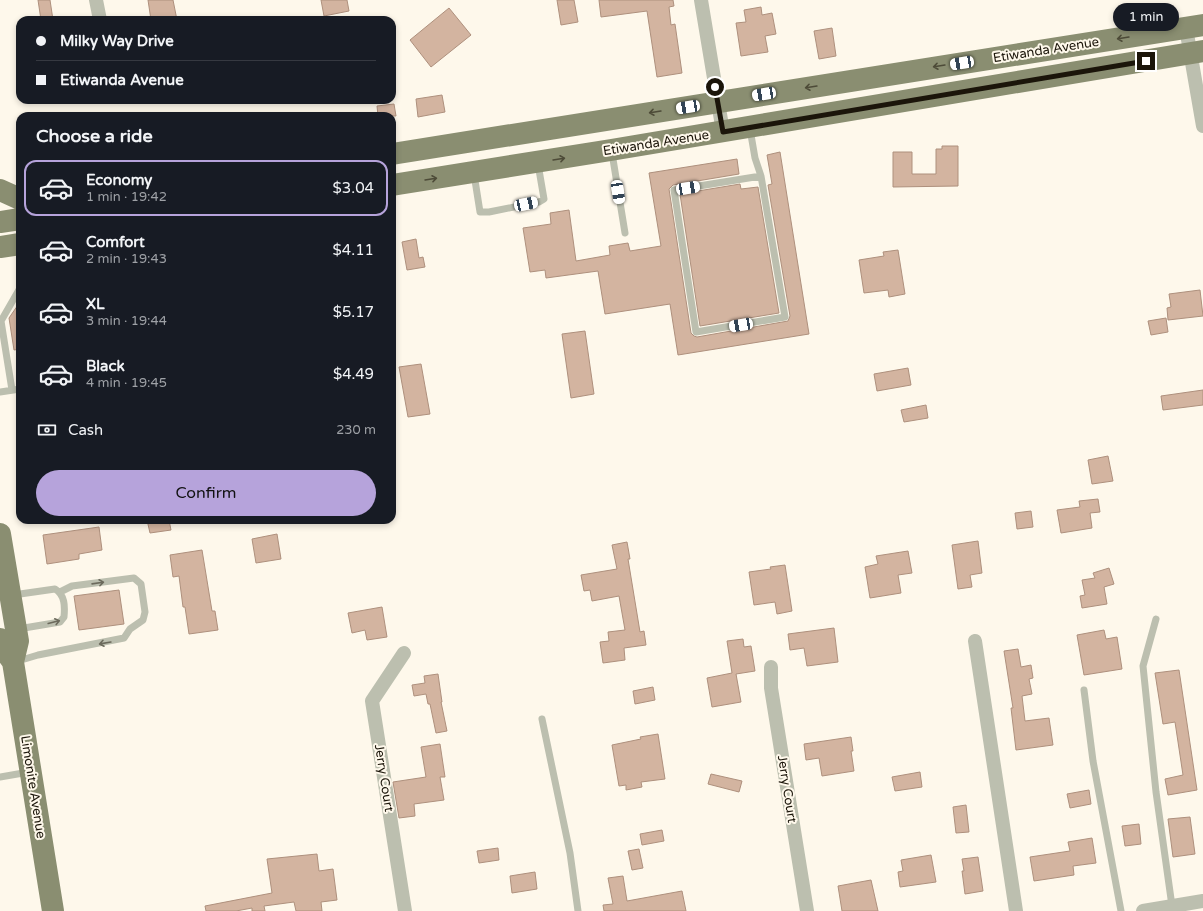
<!DOCTYPE html>
<html lang="en">
<head>
<meta charset="utf-8">
<style>
  body { margin:0; font-family:"Varela Round",sans-serif; background:#242831; color:#f1f3f6; height:100vh; display:flex; flex-direction:column; font-size:15px; white-space:nowrap }
  * { box-sizing:border-box; margin:0 }
  p { font-size:13px; color:#9ea1a6 }
  .icon { flex:none; width:22px; height:22px; fill:none; stroke:currentColor; stroke-width:2; stroke-linecap:round; stroke-linejoin:round }
  .map { position:relative; flex:1; overflow:hidden }
  .sheet { position:absolute; left:16px; top:112px; width:380px; height:412px; display:flex; flex-direction:column; background:#171b24; border-radius:12px; box-shadow:0 2px 6px #0003 }
  .sheet>* { flex:none }
  .top-card { position:absolute; left:16px; top:16px; width:380px; height:88px; border-radius:12px; box-shadow:0 2px 6px #0003; display:grid; align-content:center; height:88px; padding:0 20px; background:#171b24 }
  .end { position:absolute; width:18px; height:18px; margin:-9px; border:5px solid #1b150a; background:#fff; box-shadow:0 0 0 2px #fff }
  .from { border-radius:50% }
  .bubble { position:absolute; height:28px; border-radius:14px; background:#171b24; box-shadow:0 2px 6px #0003; font-size:13px; font-weight:600; line-height:28px; text-align:center }
  .car { position:absolute; width:12px; height:24px; margin:-12px -6px; border-radius:5px; box-shadow:0 0 3px 1px #0007; background:linear-gradient(#fff 24%,#345 0 40%,#fff 0 76%,#345 0 86%,#fff 0) }
  .top-card b { display:flex; align-items:center; gap:14px; height:38px; font-size:15px }
  .top-card b+b { border-top:1px solid #363941 }
  .top-card i { width:10px; height:10px; background:#f1f3f6 }
  ul { padding:0; list-style:none }
  li { display:flex; align-items:center; gap:12px; height:56px; margin:0 8px 6px; padding:0 12px; border:2px solid transparent; border-radius:12px }
  li div { flex:1 }
  li b { display:block; font-size:15px }
  li em { font-style:normal; font-weight:600 }
  li.active { border-color:#b6a3db }
  li>.icon { width:36px; height:36px; stroke-width:1.5 }
  h2 { padding:0 20px; font-size:18px; line-height:48px }
  .pay { display:flex; align-items:center; gap:10px; height:44px; padding:0 20px; font-size:15px }
  .pay p { margin-inline-start:auto }
  .action { display:flex; gap:8px; margin-top:auto; padding:8px 20px }
  .action a { flex:1; height:46px; border-radius:24px; background:#b6a3db; color:#111; font-size:16px; font-weight:600; line-height:46px; text-align:center }
  .map>svg:first-child { display:block }
</style>
</head>
<body>
<div class="map">
<svg width="1203" height="911" viewBox="0 0 1203 911">
  <rect width="100%" height="100%" fill="#fef8eb"/>
  <path fill="#d3b4a0" stroke="#ae907d" d="M38 0H50L53 20H41Z
    M148 0H173L177 20H151Z
    M321 0H347L349 11 324 16Z
    M557 0H574L578 22 561 25Z
    M599 0H673L674 6 669 7 671 25 675 24 682 73 657 77 647 11 601 17Z
    M761 7 762 15 772 13 776 34 765 36 768 52 741 56 736 23 746 22 744 10Z
    M449 8 471 35 431 67 410 40Z
    M832 28 836 56 819 59 814 31Z
    M442 95 445 112 418 117 416 99Z
    M394 104 396 116H378L377 106Z
    M942 146H958V186L893 187V152H912V174H936V149H942Z
    M780 152 809 334 678 355 670 304 605 314 598 271 546 278 545 270 530 272 523 228 551 224 550 213 569 210 576 261 610 255 609 246 628 243 630 251 661 246 649 173 737 159 739 174 673 185 669 189 691 333 694 336 697 337 788 321 790 316 768 185 772 184 767 155Z
    M740 184 741 189 758 187 779 313 700 326 680 194Z
    M416 239 419 258 423 257 425 267 407 270 402 242Z
    M898 250 905 294 889 297 888 290 864 293 859 260 884 256 883 252Z
    M1200 290 1203 316 1168 320 1167 308 1171 307 1169 294Z
    M20 302V349L14 350 9 318Z
    M1166 318 1168 332 1151 335 1148 321Z
    M585 331 594 394 571 398 562 334Z
    M421 364 430 414 408 417 399 367Z
    M908 368 911 385 877 391 874 374Z
    M1203 390V405L1163 410 1161 396Z
    M926 405 928 418 904 422 901 410Z
    M1108 456 1113 481 1092 484 1088 460Z
    M1098 499 1100 512 1090 513 1092 528 1061 533 1057 510 1080 507 1079 501Z
    M1031 511 1033 527 1017 529 1015 513Z
    M147 520H169L171 530 150 533Z
    M99 527 102 550 79 554V559L47 564 43 535Z
    M277 534 281 559 256 563 252 539Z
    M978 541 982 573 970 575 972 587 958 589 952 545Z
    M627 542 630 559H628L640 632 644 631 646 645 624 648 625 660 603 663 600 642 609 641 608 632 625 630 619 596 592 601 590 590 584 591 581 575 617 569 612 545Z
    M202 550 212 611H215L218 630 189 634 185 607H183L179 576 173 577 170 555Z
    M908 551 912 573 898 575 901 593 870 598 865 567 878 564 876 556Z
    M785 565 792 611 777 614 775 602 754 605 749 572 771 569 770 567Z
    M1109 568 1114 584 1104 587 1107 604 1082 608 1080 596 1085 595 1082 580 1095 578 1093 573Z
    M119 590 124 624 79 630 74 596Z
    M382 607 387 637 367 640 365 630 352 633 348 613Z
    M834 628 838 662 807 666 804 648 790 650 788 634Z
    M1104 630 1106 639 1117 637 1122 669 1084 675 1077 635Z
    M743 639 744 647 751 646 755 671 736 674 741 702 712 707 707 678 732 673 727 641Z
    M1018 649 1021 667 1031 665 1033 678 1029 679 1032 694 1022 696 1025 721 1049 718 1053 745 1016 750 1011 708H1013L1004 651Z
    M1179 670 1197 790 1168 795 1165 779 1183 775 1175 722 1163 724 1155 673Z
    M438 674 442 702H441L447 731 436 733 430 704H428L426 694 414 696 412 685 425 683 424 676Z
    M653 687 655 700 635 704 633 691Z
    M658 734 665 779 641 782 642 787 626 790V785L619 786 612 745 641 739 640 737Z
    M851 737 853 751H851L854 771 822 776 819 758 806 760 804 744Z
    M440 744 445 777H440L444 800 414 804 415 816 399 818 393 782 426 777 421 747Z
    M920 772 922 787 895 791 892 777Z
    M711 774 742 781 739 792 708 784Z
    M1089 790 1091 804 1070 808 1067 794Z
    M966 805 969 832 956 833 953 807Z
    M1190 817 1195 854 1173 857 1168 819Z
    M1139 824 1141 844 1125 846 1122 826Z
    M662 830 664 841 642 845 640 834Z
    M1092 838 1096 863 1073 866 1074 875 1034 881 1030 857 1070 851 1068 842Z
    M498 848 499 860 479 863 477 851Z
    M639 849 643 868 632 870 628 851Z
    M317 854 319 871 333 869 337 900 321 902 322 911H296L294 902 264 906 265 911H252V908L236 911H206L205 906 272 893 267 859Z
    M931 855 936 882 900 887 898 872 903 871 901 860Z
    M978 857 983 891 965 894 962 871H964L962 859Z
    M535 872 537 889 512 893 510 876Z
    M623 876 627 901 682 891 686 911H604L603 905 613 904 608 878Z
    M871 880 878 911H842L838 886Z"/>
  <g fill="none" stroke-linecap="round" stroke-linejoin="round">
    <path stroke="#bcbfaf" stroke-width="7" d="M750 129 755 158 761 176 785 317 696 332 674 190 761 176
      M612 153 625 233
      M474 174 480 212H489L539 202 544 199 538 164
      M12 390 1 321 20 288
      M0 392 20 389
      M13 595 55 589C65 595 65 606 64 617L60 622 18 629
      M1156 619 1143 666 1156 792 1172 906
      M18 661 38 655 124 638 130 629 143 620 145 612 141 584 134 578 72 586 60 592
      M1084 690 1093 761 1121 911
      M542 719 570 853 578 911
      M0 777 29 772"/>
    <path stroke="#bcbfaf" stroke-width="14" d="M96 0 100 20
      M701 0 723 132
      M1186 28 1203 126
      M975 641 1016 911
      M404 653 372 701 405 911
      M771 667V688L807 911
      M1143 911 1203 901"/>
    <path stroke="#8a8e71" stroke-width="22" d="M392 154 1203 25
      M392 185 611 150 1203 51
      M0 190 20 199
      M0 222 20 219
      M0 247 20 244
      M0 534 18 641 13 662 53 911
      M0 639 1 645 13 662"/>
  </g>
  <defs><path id="oneway-shaft" d="M-6 0H5M1.5-3L5.5 0L1.5 3" fill="none" stroke-width="1.6" stroke-linecap="round" stroke-linejoin="round"/></defs>
  <g stroke="#4d4b38">
    <use href="#oneway-shaft" transform="translate(1123 38) rotate(171)"/>
    <use href="#oneway-shaft" transform="translate(939 66) rotate(171)"/>
    <use href="#oneway-shaft" transform="translate(811 87) rotate(171)"/>
    <use href="#oneway-shaft" transform="translate(655 112) rotate(171)"/>
    <use href="#oneway-shaft" transform="translate(559 159) rotate(-9)"/>
    <use href="#oneway-shaft" transform="translate(431 179) rotate(-9)"/>
  </g>
  <g stroke="#6c6a5c">
    <use href="#oneway-shaft" transform="translate(98 583) rotate(-8)"/>
    <use href="#oneway-shaft" transform="translate(54 622) rotate(-14)"/>
    <use href="#oneway-shaft" transform="translate(105 643) rotate(170)"/>
  </g>
  <g fill="none" stroke-linecap="round" stroke-linejoin="round">
    <path stroke="#1b150a" stroke-width="5" d="M715 87 723 132 1146 61"/>
  </g>
  <g text-anchor="middle" dominant-baseline="central" stroke-width="4" stroke-linejoin="round" paint-order="stroke">
    <g font-size="13" fill="#1b150a" stroke="#fef8eb">
      <text transform="translate(1046 50) rotate(-9)">Etiwanda Avenue</text>
      <text transform="translate(656 143) rotate(-9)">Etiwanda Avenue</text>
      <text transform="translate(384 778) rotate(81)">Jerry Court</text>
      <text transform="translate(33 787) rotate(81)">Limonite Avenue</text>
      <text transform="translate(787 789) rotate(81)">Jerry Court</text>
    </g>
  </g>
</svg>
<i class="end from" style="left:715px;top:87px"></i>
<i class="end" style="left:1146px;top:61px"></i>
<div class="bubble" style="left:1113px;top:3px;width:66px">1 min</div>
<i class="car" style="left:962px;top:63px;rotate:261deg"></i>
<i class="car" style="left:764px;top:94px;rotate:261deg"></i>
<i class="car" style="left:688px;top:107px;rotate:261deg"></i>
<i class="car" style="left:688px;top:188px;rotate:81deg"></i>
<i class="car" style="left:618px;top:192px;rotate:171deg"></i>
<i class="car" style="left:526px;top:204px;rotate:78deg"></i>
<i class="car" style="left:741px;top:325px;rotate:260deg"></i>
<div class="top-card">
<b><i class="from"></i>Milky Way Drive</b>
<b><i></i>Etiwanda Avenue</b>
</div>
<section class="sheet">
<h2>Choose a ride</h2>
<ul>
<li class="active"><svg class="icon" aria-label="car" viewBox="0 0 24 24"><path d="M5 17H2v-5l4-1 3-4h7l3 4 3 1v5h-3M9 17h6M6 11h13"/><circle cx="7" cy="17" r="2"/><circle cx="17" cy="17" r="2"/></svg><div><b>Economy</b><p>1 min · 19:42</p></div><em>$3.04</em></li>
<li><svg class="icon" aria-label="car" viewBox="0 0 24 24"><path d="M5 17H2v-5l4-1 3-4h7l3 4 3 1v5h-3M9 17h6M6 11h13"/><circle cx="7" cy="17" r="2"/><circle cx="17" cy="17" r="2"/></svg><div><b>Comfort</b><p>2 min · 19:43</p></div><em>$4.11</em></li>
<li><svg class="icon" aria-label="car" viewBox="0 0 24 24"><path d="M5 17H2v-5l4-1 3-4h7l3 4 3 1v5h-3M9 17h6M6 11h13"/><circle cx="7" cy="17" r="2"/><circle cx="17" cy="17" r="2"/></svg><div><b>XL</b><p>3 min · 19:44</p></div><em>$5.17</em></li>
<li><svg class="icon" aria-label="car" viewBox="0 0 24 24"><path d="M5 17H2v-5l4-1 3-4h7l3 4 3 1v5h-3M9 17h6M6 11h13"/><circle cx="7" cy="17" r="2"/><circle cx="17" cy="17" r="2"/></svg><div><b>Black</b><p>4 min · 19:45</p></div><em>$4.49</em></li>
</ul>
<div class="pay"><svg class="icon" aria-label="cash" viewBox="0 0 24 24"><path d="M3 7h18v10H3z"/><circle cx="12" cy="12" r="2"/></svg>Cash<p>230 m</p></div>
<div class="action"><a>Confirm</a></div>
</section>
</div>
</body>
</html>
